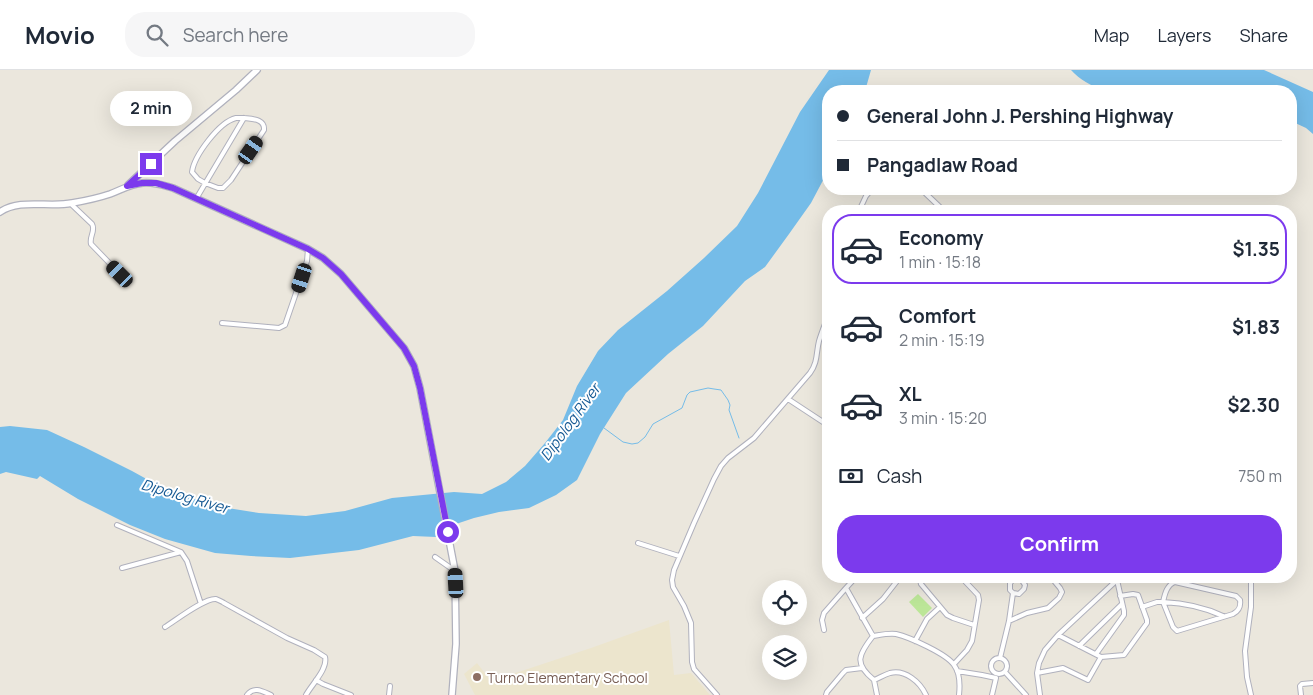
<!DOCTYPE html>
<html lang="en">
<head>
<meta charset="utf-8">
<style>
  body { margin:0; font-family:Manrope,sans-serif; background:#f6f6f7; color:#1f2937; height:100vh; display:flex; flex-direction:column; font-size:19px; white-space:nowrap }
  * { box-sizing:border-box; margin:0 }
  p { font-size:16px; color:#747a83 }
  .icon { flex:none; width:28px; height:28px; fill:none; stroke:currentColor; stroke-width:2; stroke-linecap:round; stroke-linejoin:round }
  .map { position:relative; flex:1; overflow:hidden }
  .panel { position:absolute; left:822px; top:135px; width:475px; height:378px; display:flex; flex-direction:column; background:#fff; border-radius:20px; box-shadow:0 5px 20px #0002 }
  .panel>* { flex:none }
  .hud { position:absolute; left:822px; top:15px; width:475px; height:110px; border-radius:20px; box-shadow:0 5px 20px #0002; display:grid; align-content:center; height:110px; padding:0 15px; background:#fff }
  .controls { position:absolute; left:762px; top:510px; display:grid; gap:10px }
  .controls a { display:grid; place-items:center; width:45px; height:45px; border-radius:50%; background:#fff; box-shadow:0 5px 20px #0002; font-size:25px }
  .end { position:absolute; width:22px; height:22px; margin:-11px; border:6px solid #7c3aed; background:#fff; box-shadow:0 0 0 2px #fff }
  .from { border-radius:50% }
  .bubble { position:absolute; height:35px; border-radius:18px; background:#fff; box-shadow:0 5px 20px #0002; font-size:16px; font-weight:700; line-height:35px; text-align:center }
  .car { position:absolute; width:15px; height:30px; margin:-15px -8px; border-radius:6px; box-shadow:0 0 4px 1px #0007; background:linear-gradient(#222 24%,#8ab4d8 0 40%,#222 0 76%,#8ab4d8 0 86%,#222 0) }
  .hud b { display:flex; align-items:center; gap:18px; height:48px; font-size:19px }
  .hud b+b { border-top:1px solid #e0e1e3 }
  .hud i { width:12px; height:12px; background:#1f2937 }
  ul { padding:9px 0 0; list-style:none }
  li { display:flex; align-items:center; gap:15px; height:70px; margin:0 10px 8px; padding:0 5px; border:2px solid transparent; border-radius:20px }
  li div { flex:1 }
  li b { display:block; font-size:19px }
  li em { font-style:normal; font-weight:700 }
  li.on { border-color:#7c3aed }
  li>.icon { width:45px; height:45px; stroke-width:1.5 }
  .pay { display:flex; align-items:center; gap:12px; height:55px; padding:0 15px; font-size:19px }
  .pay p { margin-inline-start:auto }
  .cta { display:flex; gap:10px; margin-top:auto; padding:10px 15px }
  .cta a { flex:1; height:58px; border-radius:20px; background:#7c3aed; color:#fff; font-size:20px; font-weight:700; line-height:58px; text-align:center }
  header { display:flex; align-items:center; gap:30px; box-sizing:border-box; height:70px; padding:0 25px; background:#fff; border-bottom:1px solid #e0e1e3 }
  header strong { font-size:24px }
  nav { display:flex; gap:28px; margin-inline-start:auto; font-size:18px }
  .search { width:350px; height:45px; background:#f6f6f7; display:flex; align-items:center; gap:12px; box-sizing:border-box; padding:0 18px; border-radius:20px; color:#747a83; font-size:19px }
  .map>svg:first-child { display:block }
</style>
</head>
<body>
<header>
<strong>Movio</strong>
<div class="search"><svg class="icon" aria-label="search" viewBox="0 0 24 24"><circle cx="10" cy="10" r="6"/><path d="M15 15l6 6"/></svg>Search here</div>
<nav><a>Map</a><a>Layers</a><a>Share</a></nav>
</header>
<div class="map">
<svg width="1313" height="625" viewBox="0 0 1313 625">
  <rect width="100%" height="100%" fill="#ebe7dd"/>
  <path fill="#ece5cd" d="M669 550 674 605 691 603 710 625H475L464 604 477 593 491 611 591 578Z"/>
  <path fill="#bce698" d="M918 524 932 538 923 547 909 532Z"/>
  <path fill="#75bce8" d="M829 0H871L865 21H829V99L811 133 789 164 765 197 745 211 703 256 668 284 626 323 600 364 577 410 556 425 529 438 499 442 474 448 456 454 436 467 413 466 359 480 290 488 251 486 215 483 165 469 130 455 78 429 40 406 37 409 6 402 0 404V357L10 356 47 360 84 377 132 401 161 417 215 436 259 443 306 446 345 441 392 428 454 422 482 424 506 412 525 396 545 373 563 350 577 316 598 281 618 260 667 221 704 188 737 156 758 123 800 42Z
    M1071 0H1264L1313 22V64L1306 58 1291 51V21H1102C1091 15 1080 10 1071 0Z"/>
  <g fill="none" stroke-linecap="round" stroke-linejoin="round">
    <path stroke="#75bce8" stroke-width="1" d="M604 358 623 372 632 374 638 373 645 367 653 354 682 338 687 325 690 322 708 318 714 319 721 320 728 330 730 335 729 340 739 368"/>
    <defs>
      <path id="street" d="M244 48C253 49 265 49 264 60L231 110 223 118H218L205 113 198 109 192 102C194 86 219 52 236 48 239 48 242 48 244 48Z
        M921 119 944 141
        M196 129 244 48
        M71 134 92 154C96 161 89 166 91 174L120 204
        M859 141 866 126 872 119
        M222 253 279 258 285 255 307 191 308 179
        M788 329 823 352
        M117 455 181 482
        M638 473 679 486
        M435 487 455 501
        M122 498 181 482 187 491 201 534
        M857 506 846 518 873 566C858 585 854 594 874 610L877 625
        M903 506 915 510H920
        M921 506 920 510 921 514 947 545 953 548 974 555
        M1251 506V537L1245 581 1247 607 1251 625
        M1142 537 1157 532H1163L1173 557 1177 561 1233 544C1239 541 1241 537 1240 530L1236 526 1175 512C1167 515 1165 523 1163 532 1184 533 1204 537 1223 546
        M862 548 883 529 901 506
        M1009 551 1027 543 1048 538 1059 528 1062 522 1060 518 1050 506
        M165 557C175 551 204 528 216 529 216 529 223 532 224 533L287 568 314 580 325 587C328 599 312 614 306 625
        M824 560 822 550 824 543 846 518
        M1058 565 1101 587 1124 585 1147 553V550L1138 525 1133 524 1120 526
        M873 566C880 565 888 563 896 564 909 567 947 584 954 595 960 603 960 616 959 625
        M915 571 927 549 940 537
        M1079 576 1122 534
        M1000 588 1009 551 1013 523 1010 520V513L1015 508 1021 509 1025 515 1024 519 1019 524 1013 523
        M991 596a8 8 0 1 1 16 0a8 8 0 1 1-16 0Z
        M954 594 967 580 972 571 979 530 978 525 960 506
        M957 601 982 605 996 608
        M1005 602 1026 625
        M1037 603 1063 598 1088 610 1101 587
        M316 610 323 614 351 625
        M874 610C879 608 884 605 890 603 905 599 920 612 926 625
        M247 625C254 616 262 621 271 625
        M389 625 390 616
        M717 625 694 599 692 592 691 553 684 536 673 517 672 510 674 500 694 453 714 409 721 396 728 388 754 368 810 303C818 292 816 283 819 271 822 261 826 252 829 243
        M826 625 827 622 843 603 846 600 862 598
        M992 625 996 608
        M1040 625 1037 603 1039 593 1045 580 1058 565 1117 510 1124 541V545L1096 584
        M1301 625 1300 616 1302 614 1313 613"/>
      <path id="secondary" d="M128 115 175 71 236 20 257 0
        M0 142C20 128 49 138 72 133 84 131 98 128 110 124 121 120 130 114 143 113 154 112 162 115 173 118L308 179 323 188 341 204 404 278 414 296 420 318 455 501 456 574 452 625"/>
    </defs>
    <use href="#street" stroke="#b0b1bd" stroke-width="6"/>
    <use href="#secondary" stroke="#b0b1bd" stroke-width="8"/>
    <use href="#street" stroke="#fff" stroke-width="4"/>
    <use href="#secondary" stroke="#fff" stroke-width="5.5"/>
  </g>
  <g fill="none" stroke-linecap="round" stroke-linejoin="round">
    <path stroke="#7c3aed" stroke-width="6" d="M151 94 127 116 142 113H156L173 118 308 179 323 188 341 204 404 278 414 296 420 318 448 462"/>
  </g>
  <circle fill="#8d6e63" stroke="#fff" stroke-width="2" cx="477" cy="607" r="5"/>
  <g text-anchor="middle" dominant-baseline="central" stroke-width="4" stroke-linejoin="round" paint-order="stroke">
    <g font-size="14" fill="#785e54" stroke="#fff" text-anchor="start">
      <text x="487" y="607">Turno Elementary School</text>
    </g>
    <g font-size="15" font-style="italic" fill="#155993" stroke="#fff">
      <text transform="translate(570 352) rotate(-54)">Dipolog River</text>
      <text transform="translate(185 426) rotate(16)">Dipolog River</text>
    </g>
  </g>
</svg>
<div class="controls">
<a><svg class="icon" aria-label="locate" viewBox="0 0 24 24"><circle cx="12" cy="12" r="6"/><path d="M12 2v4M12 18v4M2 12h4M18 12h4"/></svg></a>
<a><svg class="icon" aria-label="layers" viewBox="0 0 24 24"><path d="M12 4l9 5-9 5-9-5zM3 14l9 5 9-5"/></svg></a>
</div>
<i class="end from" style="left:448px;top:462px"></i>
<i class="end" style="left:151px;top:94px"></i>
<div class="bubble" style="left:110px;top:21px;width:82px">2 min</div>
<i class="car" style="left:251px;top:80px;rotate:35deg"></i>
<i class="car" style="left:120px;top:204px;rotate:315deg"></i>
<i class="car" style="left:302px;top:208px;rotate:198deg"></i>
<i class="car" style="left:456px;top:513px;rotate:357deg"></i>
<div class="hud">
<b><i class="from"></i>General John J. Pershing Highway</b>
<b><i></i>Pangadlaw Road</b>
</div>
<section class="panel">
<ul>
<li class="on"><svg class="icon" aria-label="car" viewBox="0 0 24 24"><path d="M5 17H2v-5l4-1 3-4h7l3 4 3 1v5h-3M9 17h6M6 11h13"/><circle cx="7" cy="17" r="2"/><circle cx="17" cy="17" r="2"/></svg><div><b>Economy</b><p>1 min · 15:18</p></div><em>$1.35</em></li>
<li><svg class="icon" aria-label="car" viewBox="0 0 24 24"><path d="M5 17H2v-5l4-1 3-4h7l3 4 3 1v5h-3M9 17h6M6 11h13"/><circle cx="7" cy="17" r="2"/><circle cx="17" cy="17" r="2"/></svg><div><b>Comfort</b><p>2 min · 15:19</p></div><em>$1.83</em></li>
<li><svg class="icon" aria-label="car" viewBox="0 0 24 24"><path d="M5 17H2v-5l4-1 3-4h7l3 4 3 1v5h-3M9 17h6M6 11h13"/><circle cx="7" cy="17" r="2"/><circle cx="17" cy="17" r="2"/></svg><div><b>XL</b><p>3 min · 15:20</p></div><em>$2.30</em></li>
</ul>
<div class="pay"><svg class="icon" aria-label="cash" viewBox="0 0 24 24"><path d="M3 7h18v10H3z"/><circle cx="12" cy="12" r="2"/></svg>Cash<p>750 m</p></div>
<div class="cta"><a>Confirm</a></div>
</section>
</div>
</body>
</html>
